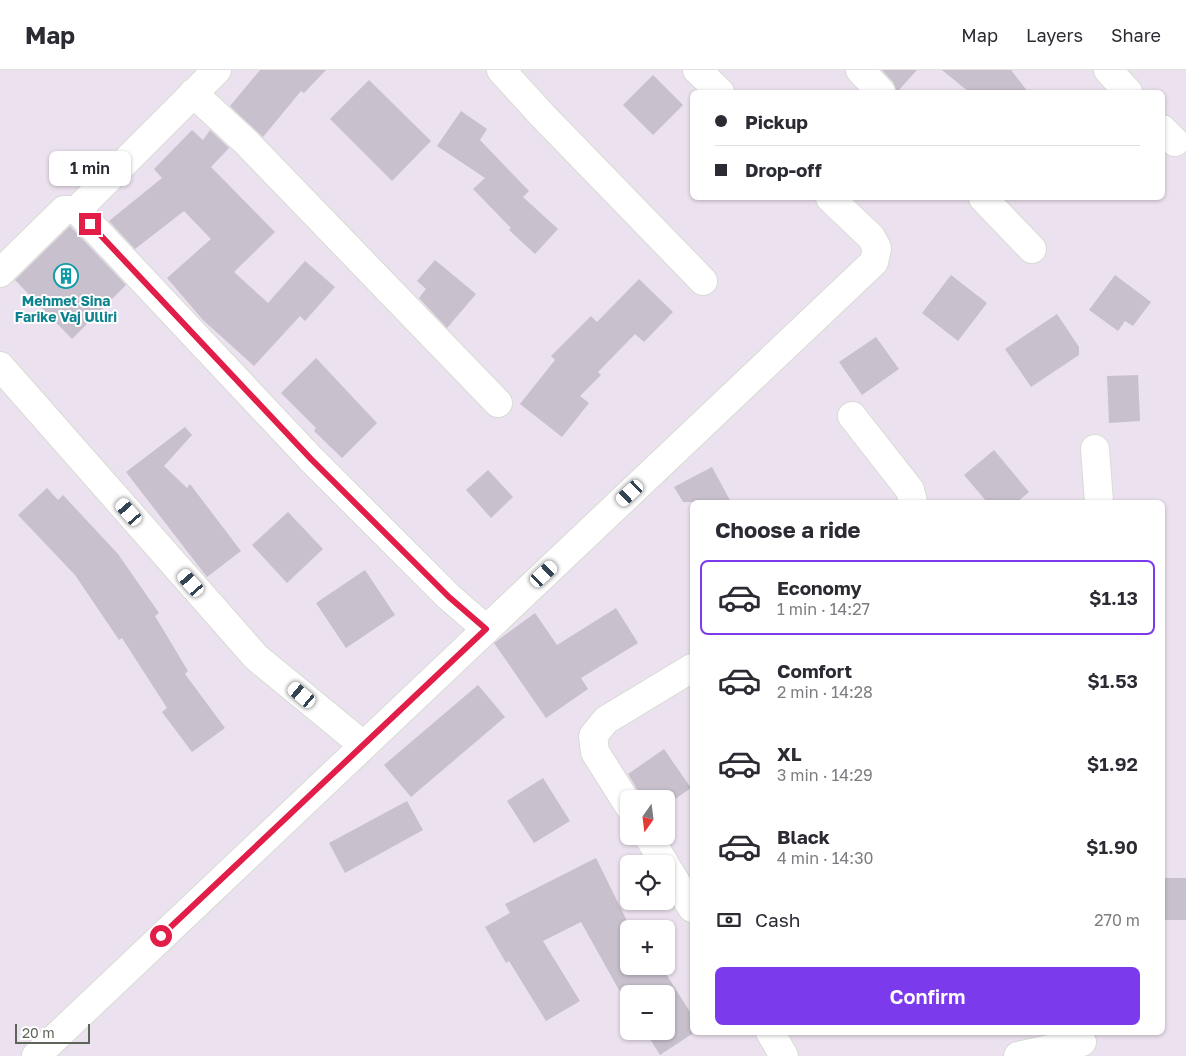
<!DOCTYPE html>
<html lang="en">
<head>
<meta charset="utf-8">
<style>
  body { margin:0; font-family:"Golos Text",sans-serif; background:#f7f7f7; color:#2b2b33; height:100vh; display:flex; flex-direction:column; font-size:19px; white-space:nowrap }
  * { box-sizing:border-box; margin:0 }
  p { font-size:16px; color:#7c7c81 }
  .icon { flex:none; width:28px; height:28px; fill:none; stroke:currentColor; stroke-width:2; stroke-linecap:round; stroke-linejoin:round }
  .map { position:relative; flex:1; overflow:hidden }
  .sheet { position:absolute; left:690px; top:430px; width:475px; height:535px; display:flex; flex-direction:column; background:#fff; border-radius:8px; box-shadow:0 1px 4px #0004 }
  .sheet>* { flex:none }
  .hud { position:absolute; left:690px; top:20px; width:475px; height:110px; border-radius:8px; box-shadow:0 1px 4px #0004; display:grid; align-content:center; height:110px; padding:0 25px; background:#fff }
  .needle { width:32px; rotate:194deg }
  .controls { position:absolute; left:620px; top:720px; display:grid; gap:10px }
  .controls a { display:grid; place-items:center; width:55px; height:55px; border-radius:8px; background:#fff; box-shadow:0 1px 4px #0004; font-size:25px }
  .scale { position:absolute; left:15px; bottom:12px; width:75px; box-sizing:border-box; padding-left:5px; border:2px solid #5d645a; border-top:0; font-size:14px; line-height:18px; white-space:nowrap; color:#5d645a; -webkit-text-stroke:4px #fff; paint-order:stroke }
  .end { position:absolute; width:22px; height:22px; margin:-11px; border:6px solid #e11d48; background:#fff; box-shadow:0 0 0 2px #fff }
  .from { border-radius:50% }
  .bubble { position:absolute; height:35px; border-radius:8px; background:#fff; box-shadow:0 1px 4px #0004; font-size:16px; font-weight:600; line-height:35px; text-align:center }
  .car { position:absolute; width:15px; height:30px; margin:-15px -8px; border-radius:6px; box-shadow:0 0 4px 1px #0007; background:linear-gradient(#fff 24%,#345 0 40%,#fff 0 76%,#345 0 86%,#fff 0) }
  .hud b { display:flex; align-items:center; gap:18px; height:48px; font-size:19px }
  .hud b+b { border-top:1px solid #e1e1e2 }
  .hud i { width:12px; height:12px; background:#2b2b33 }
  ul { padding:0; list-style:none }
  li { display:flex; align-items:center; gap:15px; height:75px; margin:0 10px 8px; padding:0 15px; border:2px solid transparent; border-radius:8px }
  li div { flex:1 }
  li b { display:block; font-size:19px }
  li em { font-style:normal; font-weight:600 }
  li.selected { border-color:#7c3aed }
  li>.icon { width:45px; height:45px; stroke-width:1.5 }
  h2 { padding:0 25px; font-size:22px; line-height:60px }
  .pay { display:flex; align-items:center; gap:12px; height:55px; padding:0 25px; font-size:19px }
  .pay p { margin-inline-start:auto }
  .action { display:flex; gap:10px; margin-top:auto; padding:10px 25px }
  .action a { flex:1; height:58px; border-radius:8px; background:#7c3aed; color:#fff; font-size:20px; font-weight:600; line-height:58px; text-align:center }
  header { display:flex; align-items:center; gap:30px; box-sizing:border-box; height:70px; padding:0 25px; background:#fff; border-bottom:1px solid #e1e1e2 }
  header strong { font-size:24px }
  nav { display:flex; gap:28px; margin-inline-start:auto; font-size:18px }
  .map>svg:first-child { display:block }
</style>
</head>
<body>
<header>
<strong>Map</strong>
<nav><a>Map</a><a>Layers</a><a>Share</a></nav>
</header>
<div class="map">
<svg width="1186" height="986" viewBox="0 0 1186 986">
  <rect width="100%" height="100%" fill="#ece1ee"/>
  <path fill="#c8c0cc" d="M260 0H326L304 23 301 21 263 67 230 36Z
    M882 0H917L897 22 893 12Z
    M942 0H1011L1028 22H969Z
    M653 5 683 35 653 65 623 35Z
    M369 10 431 71 392 111 330 49Z
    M461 41 487 59 480 70 529 121 523 127 558 159 535 184 509 160 511 158 473 119 485 108 437 76Z
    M192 60 203 70 210 60 229 78 211 97 275 162 234 202 268 233 305 191 335 217 305 251 300 246 254 296 203 250 167 208 211 169 184 141 135 179 109 151 162 108 154 99Z
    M70 156 126 215 72 269 15 210Z
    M435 190 476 224 447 258 419 228 426 219 417 211Z
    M951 205 987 233 958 271 922 243Z
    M1115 205 1151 232 1133 256 1125 251 1118 261 1089 240Z
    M639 209 673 242 644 272 635 264 598 302 601 305 580 326 589 333 562 367 520 334 555 290 551 286 591 246 597 252Z
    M1057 244 1079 277V285L1031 317 1005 279Z
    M876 267 899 299 862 325 839 292Z
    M316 288 377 353 342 388 314 361 316 358 281 323Z
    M1138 305 1140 351 1109 353 1107 306Z
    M185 357 192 365 164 396 187 418 190 414 241 481 207 507 126 402Z
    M994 380 1029 422 1017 432H987L964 405Z
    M712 397 731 432H683L674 417Z
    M488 400 513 427 491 448 466 420Z
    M47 418 58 430 63 425 118 484 159 543 155 546 188 601 185 604 225 658 192 682 162 642 167 638 122 568 119 570 75 505 18 445Z
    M288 442 323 479 287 513 252 475Z
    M365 500 395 545 346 578 316 533Z
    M616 538 638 573 581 608 588 619 546 648 494 573 535 543 557 575Z
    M478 615 505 647 411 727 384 695Z
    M664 679 691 718 675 729H643L628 704Z
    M543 708 570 751 534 773 507 731Z
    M407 731 423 760 345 803 329 773Z
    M596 788 629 855V896H661L692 945V962H695L660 985 645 961H666V924H629V938L581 852 543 871 580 931 546 951 509 891 506 893 485 857 510 843 505 834Z
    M1162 808H1186V850H1162Z"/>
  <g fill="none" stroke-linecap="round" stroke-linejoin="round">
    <defs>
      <path id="minor" d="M501 0 542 45 703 211
        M697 0 720 22
        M860 0 881 22
        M1108 0 1128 22
        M193 23 246 72 498 333
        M1162 59 1175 72
        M983 128 1032 179
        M77 140 311 389 449 527 486 559
        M0 203 64 140H77L217 0
        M0 296 256 587 363 675
        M852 346 910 420 913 432
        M1095 379 1099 432
        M629 736 595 682 593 666 606 650 692 598
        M648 766 665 794
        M666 796 692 838
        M770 962 784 986
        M36 986 874 192 877 178 871 167 830 128
        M1018 986 1082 972"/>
    </defs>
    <use href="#minor" stroke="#d6dcd4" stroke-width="30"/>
    <use href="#minor" stroke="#fff" stroke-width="28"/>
  </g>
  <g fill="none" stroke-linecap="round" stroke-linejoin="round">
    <path stroke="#e11d48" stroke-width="6" d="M90 154 311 389 449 527 486 559 161 866"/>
  </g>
  <defs>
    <symbol id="building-ring" viewBox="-11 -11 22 22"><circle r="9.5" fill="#fff" stroke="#0f9aa8" stroke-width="1.5"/><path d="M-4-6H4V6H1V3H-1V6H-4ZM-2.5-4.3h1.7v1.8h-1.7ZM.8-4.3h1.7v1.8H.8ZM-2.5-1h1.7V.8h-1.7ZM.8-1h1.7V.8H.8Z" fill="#0f9aa8"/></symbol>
  </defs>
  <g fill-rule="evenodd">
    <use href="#building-ring" x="52" y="192" width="28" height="28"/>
  </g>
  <g text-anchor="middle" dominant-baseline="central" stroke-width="4" stroke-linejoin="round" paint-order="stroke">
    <g font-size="14" font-weight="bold" fill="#0d838f" stroke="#fff">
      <text x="66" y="230">Mehmet Sina<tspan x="66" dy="16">Farike Vaj Ulliri</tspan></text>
    </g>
  </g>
</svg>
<div class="controls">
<a><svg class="needle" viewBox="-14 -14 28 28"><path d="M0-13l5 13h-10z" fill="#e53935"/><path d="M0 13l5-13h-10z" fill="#7c7c81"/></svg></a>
<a><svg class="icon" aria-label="locate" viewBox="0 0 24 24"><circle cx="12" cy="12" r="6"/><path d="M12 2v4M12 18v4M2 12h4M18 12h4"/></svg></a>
<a>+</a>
<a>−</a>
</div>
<div class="scale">20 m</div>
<i class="end from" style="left:161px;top:866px"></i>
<i class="end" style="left:90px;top:154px"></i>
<div class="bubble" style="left:49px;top:81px;width:82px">1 min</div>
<i class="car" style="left:630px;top:423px;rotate:227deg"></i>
<i class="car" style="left:129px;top:442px;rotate:319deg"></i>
<i class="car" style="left:544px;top:504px;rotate:47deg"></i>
<i class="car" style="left:191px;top:513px;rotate:319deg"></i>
<i class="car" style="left:302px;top:625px;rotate:310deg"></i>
<div class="hud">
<b><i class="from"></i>Pickup</b>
<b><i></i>Drop-off</b>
</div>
<section class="sheet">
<h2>Choose a ride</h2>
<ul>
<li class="selected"><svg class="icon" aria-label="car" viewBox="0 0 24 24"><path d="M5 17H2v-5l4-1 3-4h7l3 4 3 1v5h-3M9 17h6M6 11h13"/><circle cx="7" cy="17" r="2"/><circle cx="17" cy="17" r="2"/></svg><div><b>Economy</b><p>1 min · 14:27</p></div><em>$1.13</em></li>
<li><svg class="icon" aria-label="car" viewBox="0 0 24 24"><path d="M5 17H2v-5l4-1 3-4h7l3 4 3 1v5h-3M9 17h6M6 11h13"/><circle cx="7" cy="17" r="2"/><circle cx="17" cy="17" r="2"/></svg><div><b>Comfort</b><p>2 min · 14:28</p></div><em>$1.53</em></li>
<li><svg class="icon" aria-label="car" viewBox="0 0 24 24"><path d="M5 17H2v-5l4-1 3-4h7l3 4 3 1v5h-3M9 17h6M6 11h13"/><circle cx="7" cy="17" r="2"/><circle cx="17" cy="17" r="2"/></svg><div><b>XL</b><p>3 min · 14:29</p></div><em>$1.92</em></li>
<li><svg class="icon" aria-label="car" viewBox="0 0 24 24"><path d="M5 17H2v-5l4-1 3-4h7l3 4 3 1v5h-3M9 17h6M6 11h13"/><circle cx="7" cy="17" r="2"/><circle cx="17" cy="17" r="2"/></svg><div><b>Black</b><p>4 min · 14:30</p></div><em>$1.90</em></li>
</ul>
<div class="pay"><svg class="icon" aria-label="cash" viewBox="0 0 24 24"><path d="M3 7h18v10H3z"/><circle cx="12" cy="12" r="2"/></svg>Cash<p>270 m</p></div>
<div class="action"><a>Confirm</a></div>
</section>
</div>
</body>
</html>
